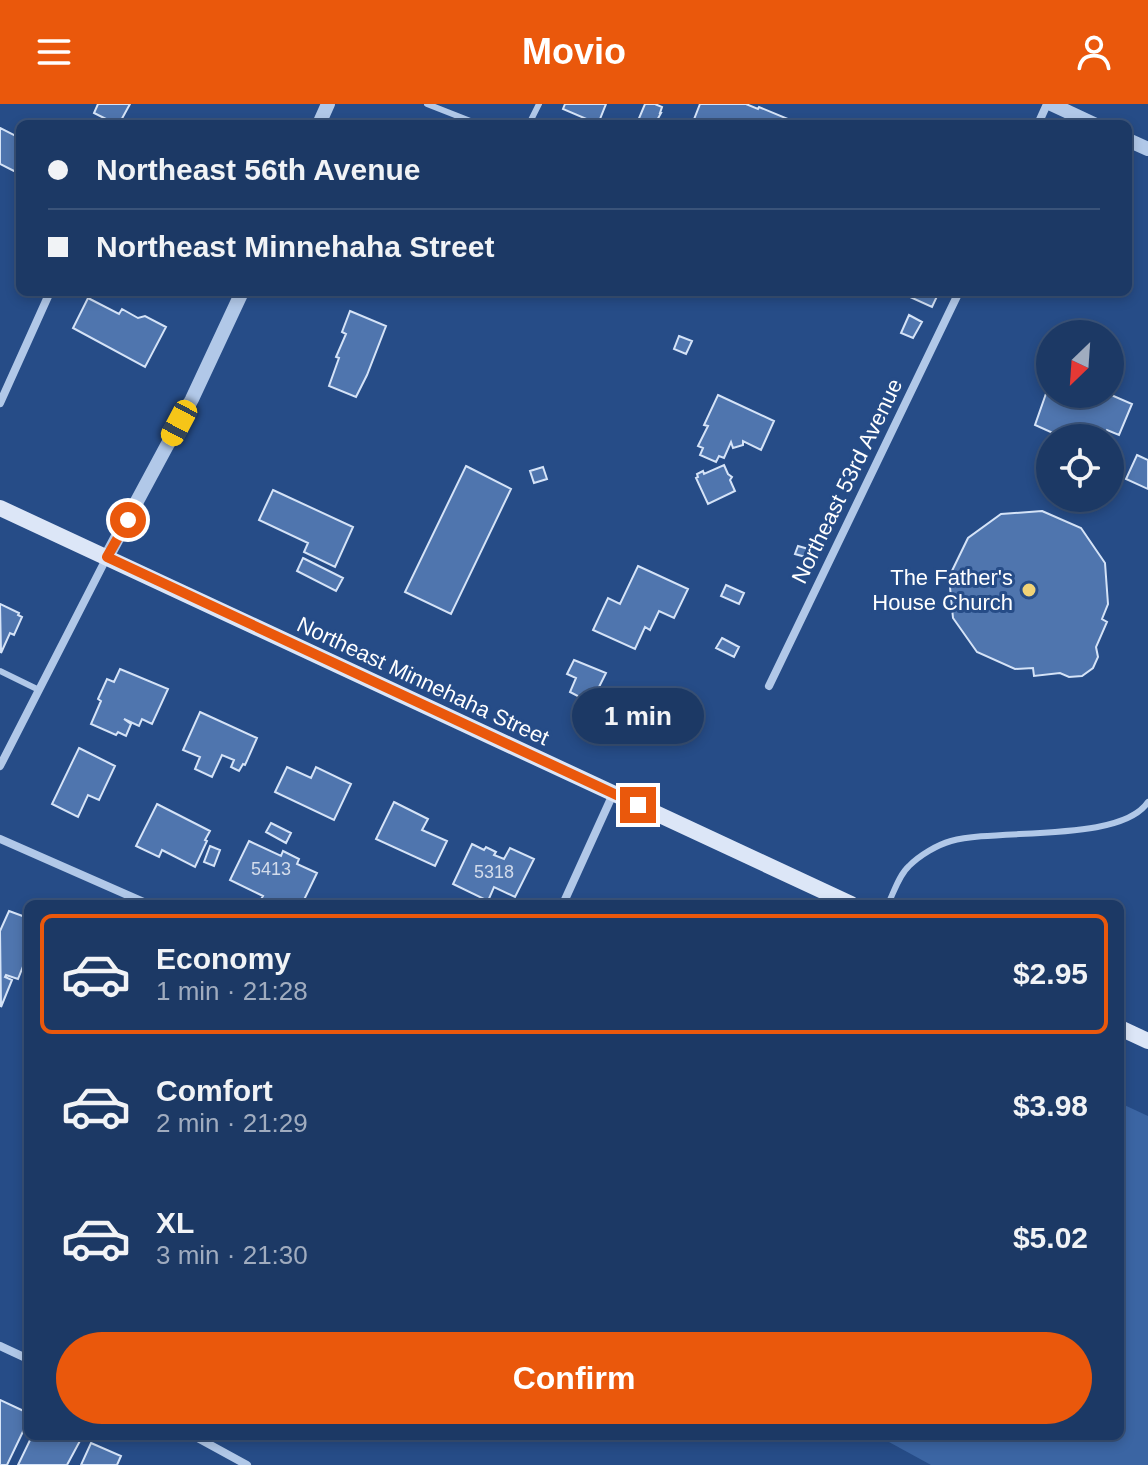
<!DOCTYPE html>
<html lang="en">
<head>
<meta charset="utf-8">
<style>
  body { margin:0; font-family:Arial,sans-serif; background:#25406b; color:#f1f3f6; height:100vh; display:flex; flex-direction:column; font-size:30px; white-space:nowrap }
  * { box-sizing:border-box; margin:0 }
  p { font-size:26px; color:#a0acbf }
  .icon { flex:none; width:44px; height:44px; fill:none; stroke:currentColor; stroke-width:2; stroke-linecap:round; stroke-linejoin:round }
  .map { position:relative; flex:1; overflow:hidden }
  .panel { position:absolute; left:24px; top:796px; width:1100px; height:540px; display:flex; flex-direction:column; background:#1c3965; border-radius:12px; box-shadow:0 4px 12px #0003,0 0 0 2px #3a5379 }
  .panel>* { flex:none }
  .banner { position:absolute; left:16px; top:16px; width:1116px; height:176px; border-radius:12px; box-shadow:0 4px 12px #0003,0 0 0 2px #3a5379; display:grid; align-content:center; height:176px; padding:0 32px; background:#1c3965 }
  .needle { width:52px; rotate:205deg }
  .buttons { position:absolute; left:1036px; top:216px; display:grid; gap:16px }
  .buttons a { display:grid; place-items:center; width:88px; height:88px; border-radius:50%; background:#1c3965; box-shadow:0 4px 12px #0003,0 0 0 2px #3a5379; font-size:40px }
  .end { position:absolute; width:36px; height:36px; margin:-18px; border:10px solid #ea580c; background:#fff; box-shadow:0 0 0 4px #fff }
  .from { border-radius:50% }
  .bubble { position:absolute; height:56px; border-radius:28px; background:#1c3965; box-shadow:0 4px 12px #0003,0 0 0 2px #3a5379; font-size:26px; font-weight:700; line-height:56px; text-align:center }
  .car { position:absolute; width:24px; height:48px; margin:-24px -12px; border-radius:10px; box-shadow:0 0 6px 2px #0007; background:linear-gradient(#f5c518 24%,#345 0 40%,#f5c518 0 76%,#345 0 86%,#f5c518 0) }
  .banner b { display:flex; align-items:center; gap:28px; height:76px; font-size:30px }
  .banner b+b { border-top:2px solid #3a5379 }
  .banner i { width:20px; height:20px; background:#f1f3f6 }
  ul { padding:14px 0 0; list-style:none }
  li { display:flex; align-items:center; gap:24px; height:120px; margin:0 16px 12px; padding:0 16px; border:4px solid transparent; border-radius:12px }
  li div { flex:1 }
  li b { display:block; font-size:30px }
  li em { font-style:normal; font-weight:700 }
  li.selected { border-color:#ea580c }
  li>.icon { width:72px; height:72px; stroke-width:1.5 }
  .action { display:flex; gap:16px; margin-top:auto; padding:16px 32px }
  .action a { flex:1; height:92px; border-radius:48px; background:#ea580c; color:#fff; font-size:32px; font-weight:700; line-height:92px; text-align:center }
  header { display:flex; justify-content:space-between; align-items:center; height:104px; padding:0 32px; background:#ea580c; color:#fff; font-size:36px; font-weight:700 }
  .map>svg:first-child { display:block }
</style>
</head>
<body>
<header><svg class="icon" aria-label="menu" viewBox="0 0 24 24"><path d="M4 6h16M4 12h16M4 18h16"/></svg>Movio<svg class="icon" aria-label="person" viewBox="0 0 24 24"><circle cx="12" cy="8" r="4"/><path d="M4 21q1-7 8-7t8 7"/></svg></header>
<div class="map">
<svg width="1148" height="1361" viewBox="0 0 1148 1361">
  <rect width="100%" height="100%" fill="#264c87"/>
  <path fill="#3b65a3" d="M1120 999 1148 1012V1361H931L878 1332H1120Z"/>
  <path fill="#4f75ae" stroke="#d5e3f7" stroke-width="2" d="M98 0H130L119 20H116L94 9Z
    M565 0H606L598 20 563 5Z
    M645 0H655L662 3 660 9H661L655 20 637 19Z
    M700 0H746L758 5 759 3 788 15 786 20H698L693 18Z
    M0 24 20 34V64L18 69 0 60Z
    M912 188H939L932 203 910 193Z
    M88 194 119 210 122 205 138 214 145 212 166 223 145 263 73 224Z
    M350 207 386 222 367 271 356 293 329 282 339 254 336 253 346 230 342 228Z
    M909 211 922 218 913 234 901 229Z
    M679 232 692 237 686 250 674 245Z
    M1049 281 1050 290H1109L1132 300 1119 331 1107 326 1103 334H1098L1083 328 1080 334H1064L1035 321Z
    M718 291 774 317 761 346 743 337V341L733 344 731 338 724 354 719 352 716 358 700 351 703 344 698 342 708 322 704 321Z
    M1137 351 1148 356V385L1126 375Z
    M724 361 728 370 732 373 730 376 735 387 708 400 696 374 698 373 697 370 703 367 704 370Z
    M466 362 511 385 451 510 405 488Z
    M543 363 547 375 534 379 530 367Z
    M273 386 353 423 335 463 304 448 308 439 259 416Z
    M1042 407 1081 424 1105 459 1108 500 1102 515 1107 518 1096 543 1098 553 1093 564 1082 572 1069 573 1060 569 1034 572 1033 564 1015 565 977 548 953 514 949 473 968 434 1001 410Z
    M798 442 819 448 816 456 795 450Z
    M303 454 343 474 336 487 297 467Z
    M638 462 688 485 674 514 659 507 650 526 645 523 635 545 593 526 608 494 620 500Z
    M726 481 744 489 739 500 721 492Z
    M0 500 19 509 18 511 22 513 14 531 10 529 1 549Z
    M722 534 739 543 734 553 716 544Z
    M574 556 606 569 591 599 570 588 576 574 567 570Z
    M120 565 168 585 152 620 142 615 139 622 124 615 131 620 126 632 118 628 116 631 91 620 101 597 98 595 107 575 114 578Z
    M200 608 257 634 245 661 243 660 239 667 231 663 234 656 222 651 212 673 195 665 200 653 183 646Z
    M79 644 115 662 99 696 88 691 78 713 52 700Z
    M287 663 311 674 316 663 351 680 334 716 275 688Z
    M394 698 428 715 422 726 447 737 435 762 376 735Z
    M157 700 210 727 205 736 207 737 195 763 162 746 159 753 136 742Z
    M271 719 291 729 286 739 266 728Z
    M249 737 281 752 283 747 299 755 297 760 317 769 302 800H258L263 792 230 776Z
    M472 740 484 746 486 743 496 748 494 751 504 755 510 744 534 755 515 793 494 783 488 797 453 780Z
    M210 742 220 746 214 762 204 758Z
    M9 807 28 814V856L26 855 18 875 6 871 5 873 12 876 1 903 0 827Z
    M0 1296 28 1309V1317L7 1361H0Z
    M32 1332H39L48 1336 50 1332H75L81 1335 67 1361H18Z
    M91 1339 121 1352 117 1361H81Z"/>
  <g fill="none" stroke-linecap="round" stroke-linejoin="round">
    <path stroke="#b1c8e8" stroke-width="6" d="M427 0 478 20
      M529 20 539 0
      M0 567 39 586
      M888 800C894 788 899 771 909 762 920 751 937 741 951 737 998 724 1121 739 1148 698"/>
    <path stroke="#b1c8e8" stroke-width="8" d="M1038 20 1047 0
      M0 299 50 188
      M769 582 959 188
      M0 662 107 453
      M0 735 148 800
      M563 800 613 690
      M0 1242 28 1255
      M194 1332 247 1361"/>
    <path stroke="#b1c8e8" stroke-width="14" d="M1051 0 1094 20
      M319 20 328 0
      M1128 36 1148 45
      M107 453 192 295 242 188"/>
    <path stroke="#dce6f7" stroke-width="16" d="M0 404 851 800
      M1120 924 1148 937"/>
  </g>
  <g fill="none" stroke-linecap="round" stroke-linejoin="round">
    <path stroke="#ea580c" stroke-width="10" d="M128 416 107 453 638 701"/>
  </g>
  <circle fill="#f1d377" stroke="#264c87" stroke-width="3" cx="1029" cy="486" r="8"/>
  <g text-anchor="middle" dominant-baseline="central" stroke-width="6" stroke-linejoin="round" paint-order="stroke">
    <g font-size="18" fill="#d3dceb">
      <text x="271" y="765">5413</text>
      <text x="494" y="768">5318</text>
    </g>
    <g font-size="22" fill="#fff" stroke="#264c87">
      <text transform="translate(847 377) rotate(-64)">Northeast 53rd Avenue</text>
      <text transform="translate(423 577) rotate(25)">Northeast Minnehaha Street</text>
    </g>
    <g font-size="22" fill="#fff" stroke="#264c87" text-anchor="end">
      <text x="1013" y="473">The Father's<tspan x="1013" dy="25">House Church</tspan></text>
    </g>
  </g>
</svg>
<div class="buttons">
<a><svg class="needle" viewBox="-14 -14 28 28"><path d="M0-13l5 13h-10z" fill="#e53935"/><path d="M0 13l5-13h-10z" fill="#a0acbf"/></svg></a>
<a><svg class="icon" aria-label="locate" viewBox="0 0 24 24"><circle cx="12" cy="12" r="6"/><path d="M12 2v4M12 18v4M2 12h4M18 12h4"/></svg></a>
</div>
<i class="end from" style="left:128px;top:416px"></i>
<i class="end" style="left:638px;top:701px"></i>
<div class="bubble" style="left:572px;top:584px;width:132px">1 min</div>
<i class="car" style="left:179px;top:319px;rotate:208deg"></i>
<div class="banner">
<b><i class="from"></i>Northeast 56th Avenue</b>
<b><i></i>Northeast Minnehaha Street</b>
</div>
<section class="panel">
<ul>
<li class="selected"><svg class="icon" aria-label="car" viewBox="0 0 24 24"><path d="M5 17H2v-5l4-1 3-4h7l3 4 3 1v5h-3M9 17h6M6 11h13"/><circle cx="7" cy="17" r="2"/><circle cx="17" cy="17" r="2"/></svg><div><b>Economy</b><p>1 min · 21:28</p></div><em>$2.95</em></li>
<li><svg class="icon" aria-label="car" viewBox="0 0 24 24"><path d="M5 17H2v-5l4-1 3-4h7l3 4 3 1v5h-3M9 17h6M6 11h13"/><circle cx="7" cy="17" r="2"/><circle cx="17" cy="17" r="2"/></svg><div><b>Comfort</b><p>2 min · 21:29</p></div><em>$3.98</em></li>
<li><svg class="icon" aria-label="car" viewBox="0 0 24 24"><path d="M5 17H2v-5l4-1 3-4h7l3 4 3 1v5h-3M9 17h6M6 11h13"/><circle cx="7" cy="17" r="2"/><circle cx="17" cy="17" r="2"/></svg><div><b>XL</b><p>3 min · 21:30</p></div><em>$5.02</em></li>
</ul>
<div class="action"><a>Confirm</a></div>
</section>
</div>
</body>
</html>
